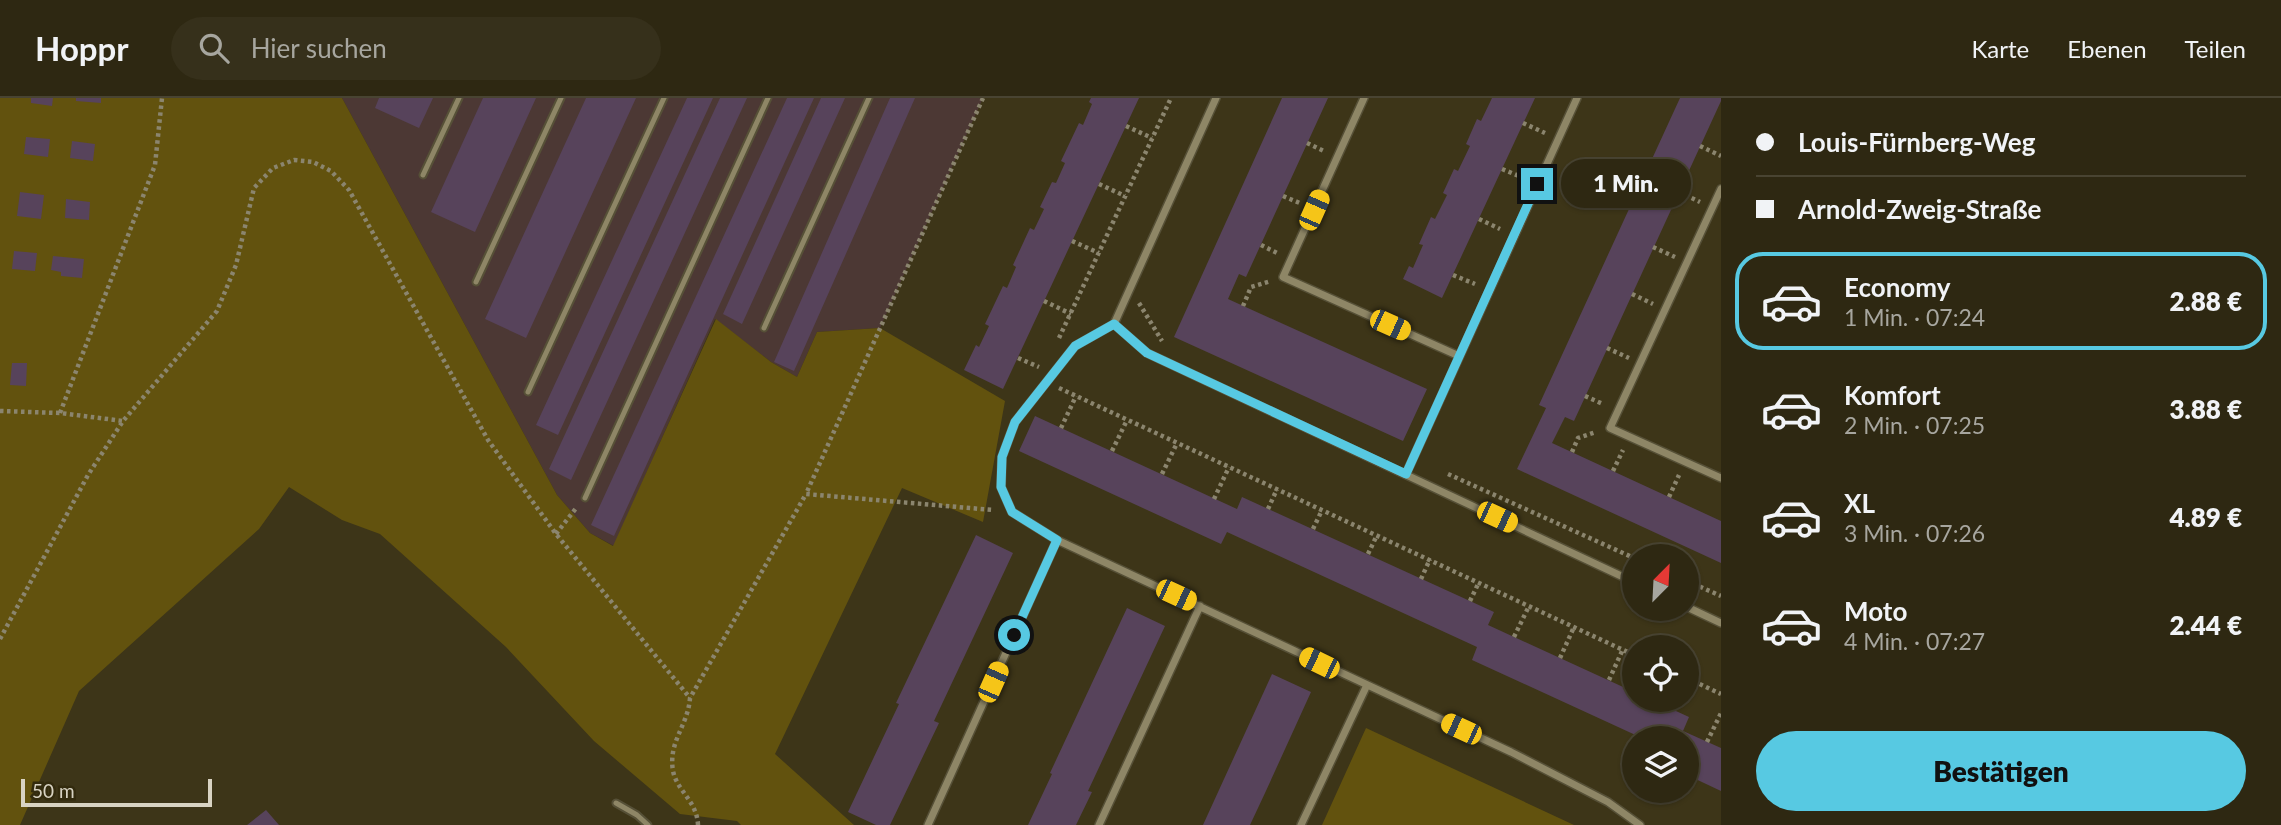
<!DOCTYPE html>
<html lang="de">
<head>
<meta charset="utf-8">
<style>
  body { margin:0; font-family:Lato,sans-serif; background:#36301b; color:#f1f3f6; height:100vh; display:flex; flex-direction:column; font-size:26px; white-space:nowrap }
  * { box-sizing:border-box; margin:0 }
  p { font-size:23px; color:#a7a69f }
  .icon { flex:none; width:38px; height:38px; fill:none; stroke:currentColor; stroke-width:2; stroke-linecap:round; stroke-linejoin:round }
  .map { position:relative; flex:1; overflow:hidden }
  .drawer { display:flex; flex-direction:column; background:#2e2812; width:560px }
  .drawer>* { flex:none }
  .top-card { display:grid; align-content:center; height:154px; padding:0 35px; background:#2e2812 }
  .needle { width:46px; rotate:24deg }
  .buttons { position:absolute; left:1622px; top:446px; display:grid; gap:14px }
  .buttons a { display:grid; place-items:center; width:77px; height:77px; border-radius:50%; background:#2e2812; box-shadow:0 2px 5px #0004,0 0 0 2px #494432; font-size:35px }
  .scale { position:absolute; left:21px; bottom:18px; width:191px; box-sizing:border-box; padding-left:7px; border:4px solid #d8d3c3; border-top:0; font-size:19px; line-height:24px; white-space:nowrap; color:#d8d3c3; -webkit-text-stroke:5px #332b0e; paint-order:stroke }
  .end { position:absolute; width:32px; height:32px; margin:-16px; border:9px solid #57c9e2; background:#111; box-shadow:0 0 0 4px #111 }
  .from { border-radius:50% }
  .bubble { position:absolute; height:49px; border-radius:24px; background:#2e2812; box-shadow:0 2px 5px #0004,0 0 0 2px #494432; font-size:23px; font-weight:800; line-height:49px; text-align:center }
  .car { position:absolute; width:21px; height:42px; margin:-21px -10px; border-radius:9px; box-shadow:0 0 5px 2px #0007; background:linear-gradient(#f5c518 24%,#345 0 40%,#f5c518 0 76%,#345 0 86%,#f5c518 0) }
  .top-card b { display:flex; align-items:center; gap:24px; height:66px; font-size:26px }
  .top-card b+b { border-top:2px solid #494432 }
  .top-card i { width:18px; height:18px; background:#f1f3f6 }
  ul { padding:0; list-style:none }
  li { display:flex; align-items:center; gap:21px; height:98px; margin:0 14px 10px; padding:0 21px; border:4px solid transparent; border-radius:28px }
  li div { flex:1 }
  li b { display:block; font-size:26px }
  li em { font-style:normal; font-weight:800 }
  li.current { border-color:#57c9e2 }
  li>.icon { width:63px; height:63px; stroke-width:1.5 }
  .button { display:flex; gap:14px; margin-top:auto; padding:14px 35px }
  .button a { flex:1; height:80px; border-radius:42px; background:#57c9e2; color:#111; font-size:28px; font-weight:800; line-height:80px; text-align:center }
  header { display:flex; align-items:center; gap:42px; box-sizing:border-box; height:98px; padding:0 35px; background:#2e2812; border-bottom:2px solid #494432 }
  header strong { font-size:33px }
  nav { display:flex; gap:38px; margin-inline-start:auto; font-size:24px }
  .search { width:490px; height:63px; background:#36301b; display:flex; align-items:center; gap:18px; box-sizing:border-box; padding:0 24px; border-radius:38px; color:#a7a69f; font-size:26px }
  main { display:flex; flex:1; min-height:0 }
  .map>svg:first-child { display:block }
</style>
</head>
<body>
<header>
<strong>Hoppr</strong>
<div class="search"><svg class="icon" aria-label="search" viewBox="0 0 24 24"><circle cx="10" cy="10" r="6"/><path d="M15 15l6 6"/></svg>Hier suchen</div>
<nav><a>Karte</a><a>Ebenen</a><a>Teilen</a></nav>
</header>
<main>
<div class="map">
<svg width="1721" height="727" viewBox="0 0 1721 727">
  <rect width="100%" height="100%" fill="#3d3518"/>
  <path fill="#4c3834" d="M342 0H983L880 230 817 234 797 279 771 264 715 221 614 448 590 435 557 397Z"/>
  <path fill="#62520e" d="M0 0H342L557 397 590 435 613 448 716 221 771 264 797 279 817 234 880 230 1005 303 983 424 902 390 775 656 854 727H741L737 723 680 716 594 643 506 549 380 436 342 422 289 389 259 431 79 593 20 727H0Z
    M1366 630 1574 727H1322Z"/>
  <path fill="#57435b" d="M31 0H53L52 8 31 5Z
    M76 0H101V5L76 3Z
    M379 0H433L419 30 375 10Z
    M483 0H536L475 134 431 114Z
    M586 0H636L526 240 485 221Z
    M687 0H713L558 337 536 327Z
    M720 0H747L571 382 549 371Z
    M787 0H814L614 438 591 427Z
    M821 0H845L742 226 723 216Z
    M890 0H915L794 273 774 264Z
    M1091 0H1139L1003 291 964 272 976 247 979 249 989 228 985 226 1003 188 1007 190 1016 169 1013 167 1030 130 1034 132 1044 111 1040 109 1052 84 1056 85 1065 65 1061 63 1079 25 1083 27 1092 6 1089 4Z
    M1282 0H1328L1246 179 1239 176 1228 201 1427 291 1403 343 1174 239Z
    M1492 0H1535L1442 200 1403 181 1409 168 1413 170 1423 147 1419 146 1431 119 1435 121 1447 97 1443 95 1454 71 1458 73 1470 48 1466 46 1477 21 1481 23Z
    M1680 0H1721V3L1574 323 1565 319 1552 345 1721 423V465L1517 371 1546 310 1539 307Z
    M26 39 50 41 48 59 24 56Z
    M72 43 95 46 93 63 70 60Z
    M20 94 44 97 41 121 17 118Z
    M66 101 90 104 89 122 65 120Z
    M14 153 37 155 35 173 12 171Z
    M53 158 84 161 82 180 61 178V174L51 172Z
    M12 265H27L26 288 10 287Z
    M1035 318 1237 411 1242 399 1470 503 1494 514 1488 527 1634 594V602H1652L1689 619 1683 633 1721 650V693L1687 677V640H1642L1472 562 1477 549 1227 434 1221 446 1019 353Z
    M976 437 1013 455 934 623 939 625 890 727H876L848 714 899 606 896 605Z
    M1127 510 1165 528 1088 693 1092 694 1076 727H1028L1052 676 1050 675Z
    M1272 576 1311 594 1265 695 1250 727H1203Z
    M266 712 279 727H247Z"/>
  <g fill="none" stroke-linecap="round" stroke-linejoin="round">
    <defs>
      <path id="service" d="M423 77 459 0
        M476 184 561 0
        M764 230 869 0
        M528 294 664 0
        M585 400 768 0
        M616 705 637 717 648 727"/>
      <path id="minor" d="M1216 0 1114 226 1075 248 1015 324 1002 359 1001 389 1012 414 1057 442 1511 654 1608 704 1640 727
        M1364 0 1283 179 1459 258
        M1721 91 1610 330 1721 380
        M1114 226 1147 255 1634 484
        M1406 376 1577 0
        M1687 509 1721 525
        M928 727 1057 442
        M1099 727 1200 508
        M1301 727 1367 587"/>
    </defs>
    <use href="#service" stroke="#565037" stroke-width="9"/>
    <use href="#minor" stroke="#565037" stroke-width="10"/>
    <path stroke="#8b856e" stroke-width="4.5" stroke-dasharray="3.5 3.5" stroke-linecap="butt" d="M983 0 806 396 993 412
      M1523 25 1545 35
      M1126 28 1152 40
      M1307 45 1326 54
      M1700 48 1721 58
      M1502 71 1524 80
      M1099 86 1125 98
      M1679 94 1700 104
      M1283 98 1302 106
      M1479 121 1500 131
      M1072 143 1099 155
      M1261 147 1279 156
      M1653 149 1675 159
      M1453 177 1475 186
      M1632 196 1653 206
      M1044 203 1071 216
      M1139 205 1162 243
      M1243 208 1251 189 1271 183
      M1059 240 1171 0
      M1607 250 1629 260
      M1018 260 1039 269
      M1059 290 1634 557
      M1585 298 1603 306
      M0 313 60 315 123 323
      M60 315 155 67 162 0
      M1061 330 1076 298
      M1112 353 1127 322
      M1572 354 1578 340 1596 334
      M1613 373 1623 352
      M1162 376 1177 345
      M1448 376 1634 460
      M1669 399 1679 377
      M1214 401 1229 369
      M1268 411 1277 391
      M1313 431 1322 412
      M556 436 577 409
      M1368 456 1377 437
      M1421 481 1430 461
      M1687 483 1721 498
      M1470 503 1479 484
      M1514 539 1529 508
      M0 541 88 377 123 323 217 213 236 167 254 90 273 70 294 62 313 64 331 73 349 92 488 342 556 436 690 600
      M1560 560 1574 529
      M1687 580 1721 596
      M1609 582 1623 551
      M1661 606 1663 602
      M1707 644 1721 615
      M698 727C697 703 677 693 673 673 668 643 688 628 690 600L806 396"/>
    <use href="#service" stroke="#8e8666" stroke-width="5"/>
    <use href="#minor" stroke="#8e8666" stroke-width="7"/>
  </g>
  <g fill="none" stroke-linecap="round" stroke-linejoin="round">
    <path stroke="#57c9e2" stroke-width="9" d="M1014 537 1057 442 1012 414 1001 389 1002 359 1015 324 1075 248 1114 226 1147 255 1406 376 1537 86"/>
  </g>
</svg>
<div class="buttons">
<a><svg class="needle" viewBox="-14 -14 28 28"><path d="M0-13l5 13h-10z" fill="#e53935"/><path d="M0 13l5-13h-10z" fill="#a7a69f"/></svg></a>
<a><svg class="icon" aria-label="locate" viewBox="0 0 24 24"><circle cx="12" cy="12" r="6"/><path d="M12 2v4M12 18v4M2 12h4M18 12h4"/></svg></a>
<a><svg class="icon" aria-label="layers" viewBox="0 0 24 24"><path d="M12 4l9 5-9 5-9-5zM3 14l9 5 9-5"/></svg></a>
</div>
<div class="scale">50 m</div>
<i class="end from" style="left:1014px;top:537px"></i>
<i class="end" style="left:1537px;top:86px"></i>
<div class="bubble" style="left:1561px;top:61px;width:130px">1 Min.</div>
<i class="car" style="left:1314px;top:112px;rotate:24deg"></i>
<i class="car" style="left:1390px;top:227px;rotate:114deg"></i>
<i class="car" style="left:1497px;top:419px;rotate:115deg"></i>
<i class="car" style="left:1176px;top:497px;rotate:115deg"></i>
<i class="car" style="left:1319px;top:565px;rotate:296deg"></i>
<i class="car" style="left:993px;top:584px;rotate:24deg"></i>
<i class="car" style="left:1461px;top:631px;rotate:295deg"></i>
</div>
<section class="drawer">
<div class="top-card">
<b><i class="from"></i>Louis-Fürnberg-Weg</b>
<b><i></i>Arnold-Zweig-Straße</b>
</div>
<ul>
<li class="current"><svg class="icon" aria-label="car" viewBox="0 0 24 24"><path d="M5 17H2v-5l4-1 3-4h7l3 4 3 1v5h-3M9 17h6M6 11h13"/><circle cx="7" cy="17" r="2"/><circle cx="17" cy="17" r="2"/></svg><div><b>Economy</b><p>1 Min. · 07:24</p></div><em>2.88 €</em></li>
<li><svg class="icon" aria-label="car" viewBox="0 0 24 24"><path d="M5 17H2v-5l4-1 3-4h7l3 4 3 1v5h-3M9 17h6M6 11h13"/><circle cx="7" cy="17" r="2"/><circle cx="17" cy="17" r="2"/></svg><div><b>Komfort</b><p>2 Min. · 07:25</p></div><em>3.88 €</em></li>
<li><svg class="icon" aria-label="car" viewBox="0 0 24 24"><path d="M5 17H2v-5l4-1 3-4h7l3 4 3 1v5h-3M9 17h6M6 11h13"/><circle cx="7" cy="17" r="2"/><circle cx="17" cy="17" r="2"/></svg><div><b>XL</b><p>3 Min. · 07:26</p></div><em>4.89 €</em></li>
<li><svg class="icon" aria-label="car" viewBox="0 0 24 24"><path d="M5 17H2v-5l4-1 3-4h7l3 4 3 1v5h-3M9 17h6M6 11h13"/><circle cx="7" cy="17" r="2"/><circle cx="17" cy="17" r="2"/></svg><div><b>Moto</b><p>4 Min. · 07:27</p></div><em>2.44 €</em></li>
</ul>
<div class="button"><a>Bestätigen</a></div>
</section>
</main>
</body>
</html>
